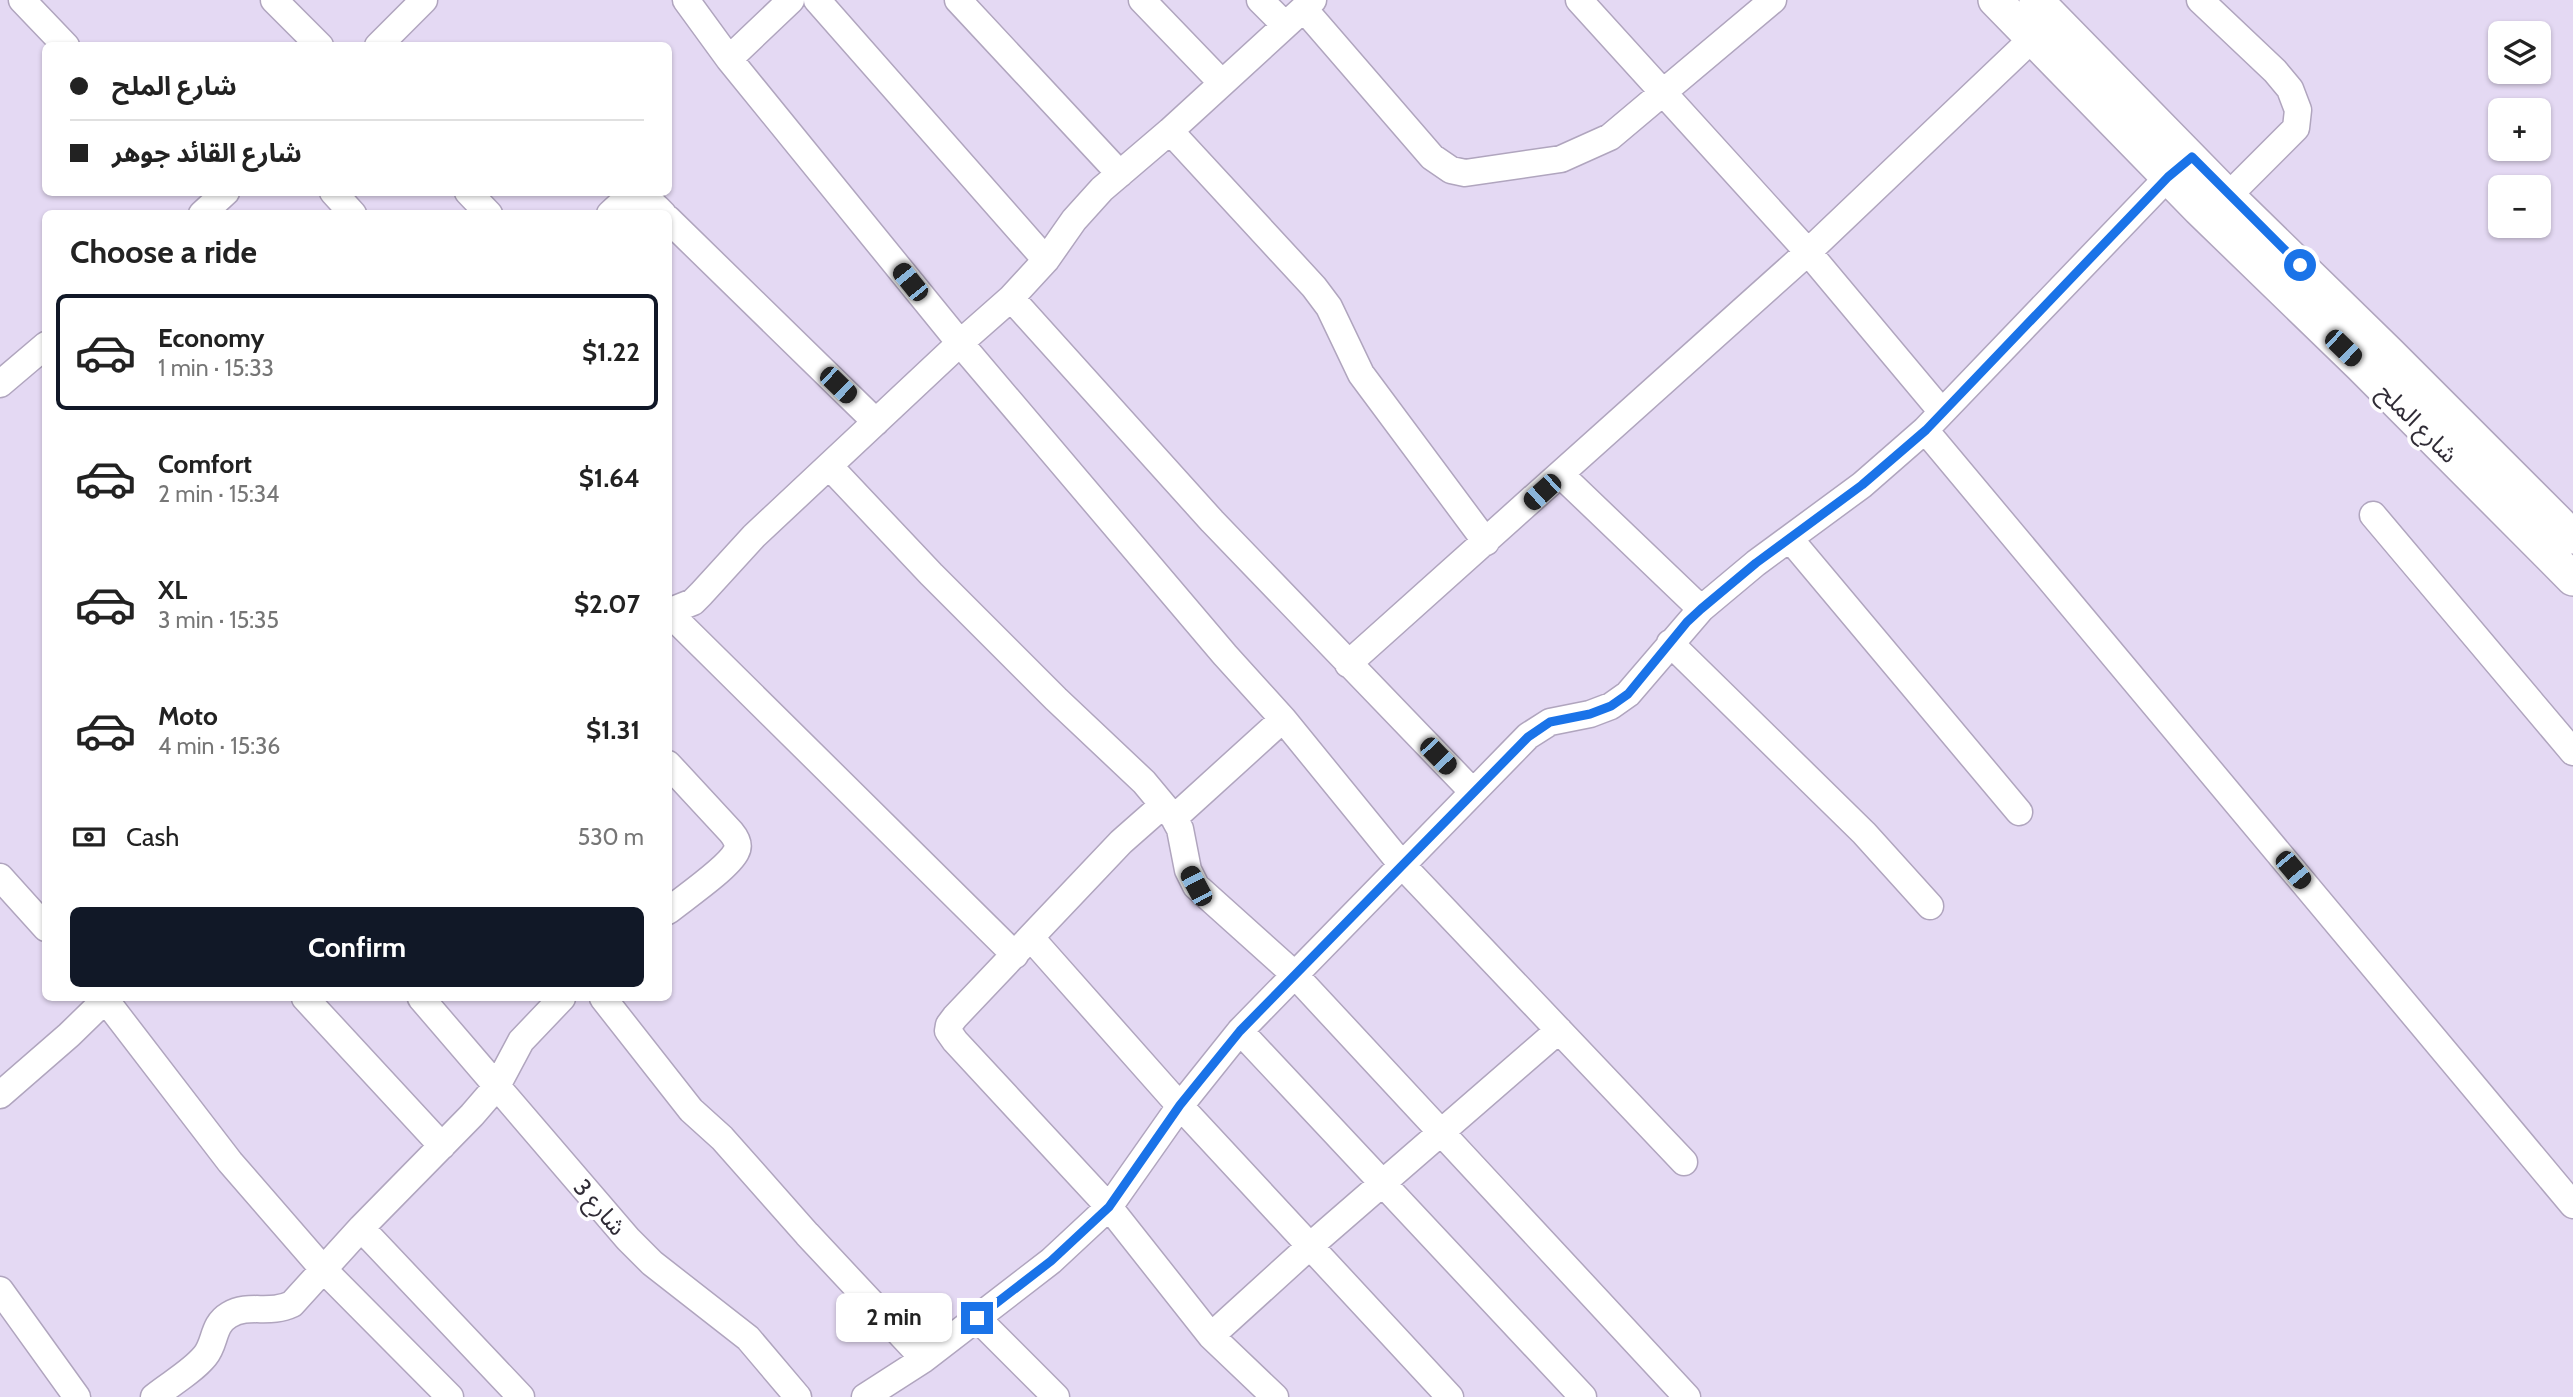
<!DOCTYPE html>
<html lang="en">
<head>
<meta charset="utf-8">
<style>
  body { margin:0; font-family:Cabin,"Noto Sans Arabic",sans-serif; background:#f6f6f6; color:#222; height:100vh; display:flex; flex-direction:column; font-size:26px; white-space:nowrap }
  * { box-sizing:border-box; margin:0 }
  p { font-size:23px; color:#767676 }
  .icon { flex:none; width:38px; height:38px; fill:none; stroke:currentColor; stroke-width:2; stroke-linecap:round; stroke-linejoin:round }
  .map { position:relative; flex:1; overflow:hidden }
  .details { position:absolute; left:42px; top:210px; width:630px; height:791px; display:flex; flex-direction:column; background:#fff; border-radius:10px; box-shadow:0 2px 5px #0004 }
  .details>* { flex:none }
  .banner { position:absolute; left:42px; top:42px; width:630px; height:154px; border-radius:10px; box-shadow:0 2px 5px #0004; display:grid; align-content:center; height:154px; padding:0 28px; background:#fff }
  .fabs { position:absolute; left:2488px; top:21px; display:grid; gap:14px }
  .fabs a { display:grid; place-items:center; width:63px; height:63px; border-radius:10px; background:#fff; box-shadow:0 2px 5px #0004; font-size:35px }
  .end { position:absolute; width:32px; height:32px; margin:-16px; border:9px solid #1a73e8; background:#fff; box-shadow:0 0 0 4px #fff }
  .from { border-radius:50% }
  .bubble { position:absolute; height:49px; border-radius:10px; background:#fff; box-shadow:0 2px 5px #0004; font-size:23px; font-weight:800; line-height:49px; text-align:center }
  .car { position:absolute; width:21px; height:42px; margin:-21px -10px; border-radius:9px; box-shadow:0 0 5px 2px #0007; background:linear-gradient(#222 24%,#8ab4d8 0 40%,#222 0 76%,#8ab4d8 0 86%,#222 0) }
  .banner b { display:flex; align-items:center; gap:24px; height:66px; font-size:26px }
  .banner b+b { border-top:2px solid #e0e0e0 }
  .banner i { width:18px; height:18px; background:#222 }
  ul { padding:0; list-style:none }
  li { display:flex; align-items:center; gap:21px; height:116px; margin:0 14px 10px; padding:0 14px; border:4px solid transparent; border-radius:10px }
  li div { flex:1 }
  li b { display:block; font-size:26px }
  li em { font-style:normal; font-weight:800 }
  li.selected { border-color:#111827 }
  li>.icon { width:63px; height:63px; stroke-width:1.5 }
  h2 { padding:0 28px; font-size:32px; line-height:84px }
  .pay { display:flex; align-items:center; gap:18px; height:77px; padding:0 28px; font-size:26px }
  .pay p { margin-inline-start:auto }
  .action { display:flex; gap:14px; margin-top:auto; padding:14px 28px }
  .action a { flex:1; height:80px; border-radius:10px; background:#111827; color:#fff; font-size:28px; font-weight:800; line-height:80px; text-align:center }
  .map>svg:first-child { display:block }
</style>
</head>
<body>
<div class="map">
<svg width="2573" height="1397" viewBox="0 0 2573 1397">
  <rect width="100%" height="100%" fill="#e4d9f3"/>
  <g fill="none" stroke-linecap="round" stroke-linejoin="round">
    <defs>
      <path id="minor" d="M22 0 66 46
        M274 0 320 46
        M686 0 729 59 960 343 1225 655 1283 719 1402 865 1684 1162
        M817 0 1046 260
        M958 0 1120 174
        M1142 0 1221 82
        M1260 0 1285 25
        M1579 0 1808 252 1942 412
        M2200 0 2275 71 2290 89 2298 110 2296 128 2228 196
        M1304 9 1432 157 1451 170 1465 173 1561 159 1610 137 1773 0
        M378 46 424 0
        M729 59 791 0
        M1170 131 1314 287 1329 307 1361 374 1486 542
        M333 192 353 214
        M468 192 489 214
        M202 214 226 192
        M610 214C632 192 641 191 663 214
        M668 219 876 422
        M1011 298 1212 521 1473 792
        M0 384 46 345
        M1925 430 2573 1205
        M830 467 931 574 1056 699 1144 782 1174 818 1180 829 1188 870 1196 886 1294 974 1687 1397
        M1561 475 1701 609
        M2373 515 2573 752
        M1790 539 2019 812
        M1670 643 1864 833 1930 906
        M1348 664 1808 252 2033 38
        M668 764 731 832C736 838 740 845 736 852 728 868 684 898 668 911
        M1163 805 1121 842 955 1017 949 1025 948 1031 955 1041 1109 1207 1211 1336 1275 1397
        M1174 818 1283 719
        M0 877 46 928
        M1031 938 1180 1106 1450 1397
        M1015 955 668 612 693 602 701 594 754 536 960 343 1011 298 1046 260 1074 220 1102 189 1170 131 1313 0
        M104 998 230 1162 323 1269 450 1397
        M305 998 442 1146
        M421 998 628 1239 652 1263 748 1338 798 1397
        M603 998 691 1110 722 1138 807 1234 924 1359
        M1240 1031 1583 1397
        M0 1095 69 1035 107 998
        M361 1228 521 1397
        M0 1290 77 1397
        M977 1318 1056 1397
        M1211 1336 1310 1246 1559 1030
        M154 1397C170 1384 192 1372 205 1356 216 1343 212 1325 229 1315 249 1303 269 1315 292 1304L361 1228 472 1115 497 1086 521 1041 562 998
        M865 1397 924 1359 1051 1261 1109 1207 1180 1106 1240 1031 1528 736 1550 722 1590 714 1611 706 1628 694 1701 609 1756 563 1862 485 1925 430 2168 177 2183 165"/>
      <path id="tertiary" d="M1995 0 2199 209 2361 366 2573 579
        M2036 0 2228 196 2389 353 2573 537"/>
    </defs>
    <use href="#minor" stroke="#b0a5be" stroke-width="29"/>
    <use href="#tertiary" stroke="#b0a5be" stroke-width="36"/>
    <use href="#minor" stroke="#fff" stroke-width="26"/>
    <use href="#tertiary" stroke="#fff" stroke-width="33"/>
  </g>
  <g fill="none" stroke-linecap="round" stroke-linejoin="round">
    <path stroke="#1a73e8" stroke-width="9" d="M977 1318 1051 1261 1109 1207 1180 1105 1240 1031 1528 737 1550 722 1590 714 1611 706 1628 694 1687 622 1701 609 1756 563 1862 485 1926 430 2168 177 2192 157 2300 265"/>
  </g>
  <g text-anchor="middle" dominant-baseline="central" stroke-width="7" stroke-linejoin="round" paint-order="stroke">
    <g font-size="24" fill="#302c36" stroke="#fff">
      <text transform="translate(2418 423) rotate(45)">شارع الملح</text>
      <text transform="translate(600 1207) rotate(49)">شارع 3</text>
    </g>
  </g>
</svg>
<div class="fabs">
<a><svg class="icon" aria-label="layers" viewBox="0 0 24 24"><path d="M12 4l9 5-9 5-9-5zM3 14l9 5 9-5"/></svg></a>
<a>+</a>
<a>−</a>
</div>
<i class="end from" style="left:2300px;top:265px"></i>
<i class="end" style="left:977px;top:1318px"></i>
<div class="bubble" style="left:836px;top:1293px;width:116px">2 min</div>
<i class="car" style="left:910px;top:282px;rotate:321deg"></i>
<i class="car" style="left:2343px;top:348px;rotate:134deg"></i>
<i class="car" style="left:838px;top:385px;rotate:134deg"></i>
<i class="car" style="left:1542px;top:492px;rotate:228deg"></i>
<i class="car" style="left:1438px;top:756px;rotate:136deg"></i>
<i class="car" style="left:2293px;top:870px;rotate:140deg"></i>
<i class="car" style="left:1196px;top:886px;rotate:332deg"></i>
<div class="banner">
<b><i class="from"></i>شارع الملح</b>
<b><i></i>شارع القائد جوهر</b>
</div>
<section class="details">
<h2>Choose a ride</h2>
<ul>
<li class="selected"><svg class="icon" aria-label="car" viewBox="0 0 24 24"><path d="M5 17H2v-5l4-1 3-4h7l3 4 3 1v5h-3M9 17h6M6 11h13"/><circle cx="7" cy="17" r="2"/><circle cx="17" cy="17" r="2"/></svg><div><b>Economy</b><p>1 min · 15:33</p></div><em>$1.22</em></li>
<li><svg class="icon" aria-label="car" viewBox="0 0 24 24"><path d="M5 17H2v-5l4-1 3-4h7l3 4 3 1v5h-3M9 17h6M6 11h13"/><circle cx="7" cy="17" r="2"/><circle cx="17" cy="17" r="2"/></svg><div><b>Comfort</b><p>2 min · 15:34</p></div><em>$1.64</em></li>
<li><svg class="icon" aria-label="car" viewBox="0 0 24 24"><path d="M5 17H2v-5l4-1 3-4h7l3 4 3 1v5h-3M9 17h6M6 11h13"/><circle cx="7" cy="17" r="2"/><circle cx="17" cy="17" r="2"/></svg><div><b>XL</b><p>3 min · 15:35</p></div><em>$2.07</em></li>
<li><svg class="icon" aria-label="car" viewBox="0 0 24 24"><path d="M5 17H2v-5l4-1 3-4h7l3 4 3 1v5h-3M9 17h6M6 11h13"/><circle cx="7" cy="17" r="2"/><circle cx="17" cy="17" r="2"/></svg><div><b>Moto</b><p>4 min · 15:36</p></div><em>$1.31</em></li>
</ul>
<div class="pay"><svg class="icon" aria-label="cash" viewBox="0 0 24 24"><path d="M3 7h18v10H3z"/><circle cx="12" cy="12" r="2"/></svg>Cash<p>530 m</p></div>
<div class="action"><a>Confirm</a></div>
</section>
</div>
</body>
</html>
